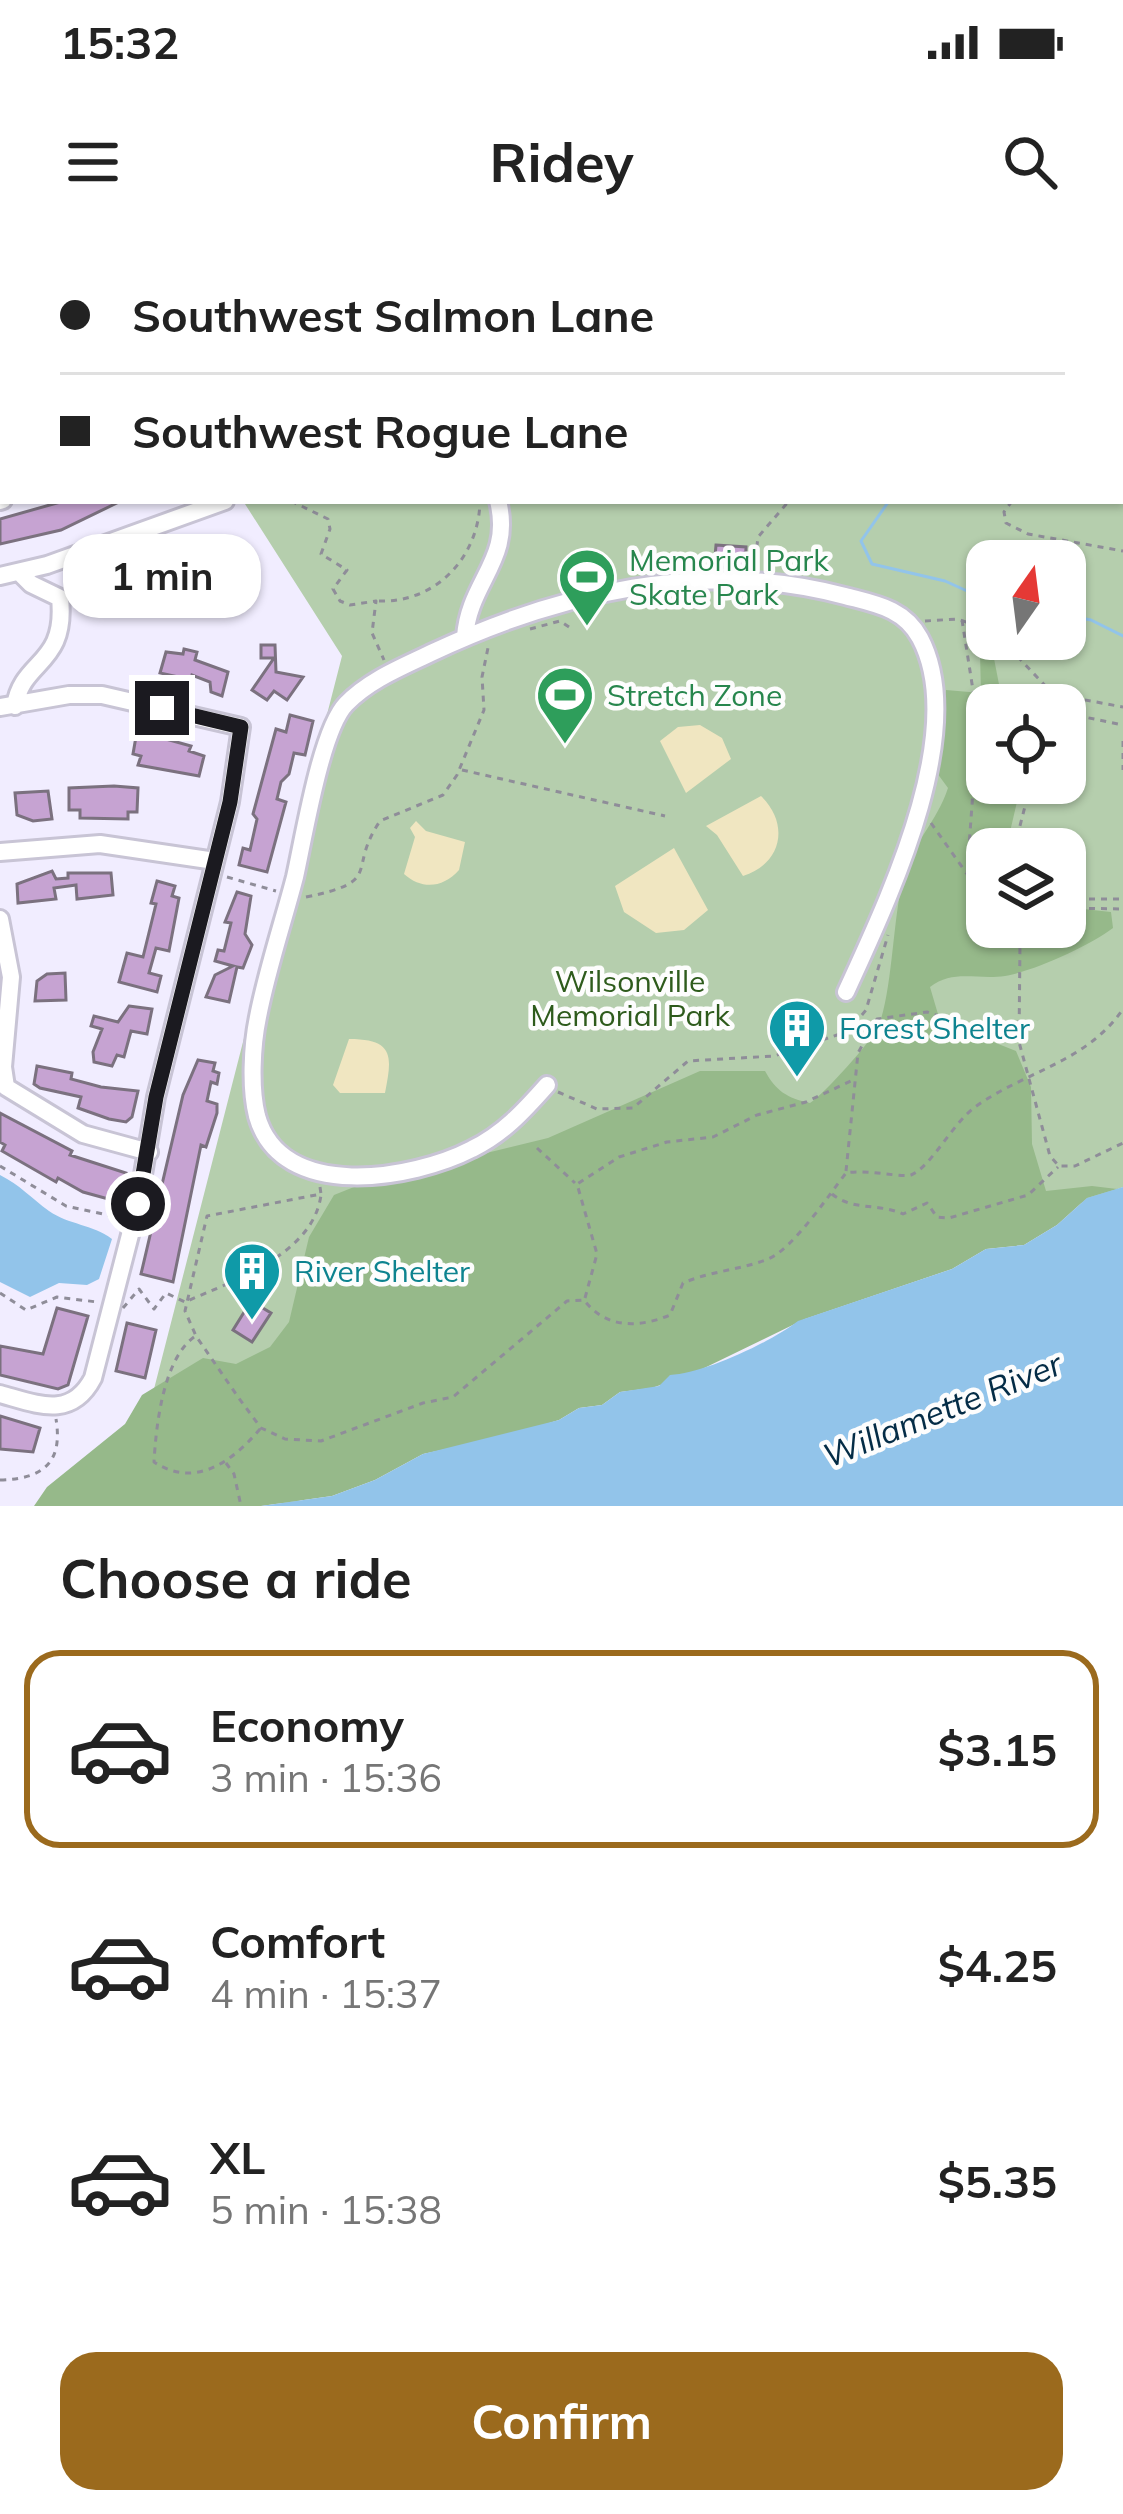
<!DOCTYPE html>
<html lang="en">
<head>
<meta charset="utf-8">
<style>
  body { margin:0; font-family:Mulish,sans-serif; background:#f6f6f6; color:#222; height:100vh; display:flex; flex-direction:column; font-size:45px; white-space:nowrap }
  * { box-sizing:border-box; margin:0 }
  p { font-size:39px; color:#767676 }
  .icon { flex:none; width:66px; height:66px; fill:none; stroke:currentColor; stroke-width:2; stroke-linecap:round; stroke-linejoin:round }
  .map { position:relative; height:1266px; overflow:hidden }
  .drawer { display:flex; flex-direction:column; background:#fff; flex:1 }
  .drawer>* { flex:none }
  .guide { position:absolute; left:0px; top:0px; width:1125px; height:264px; box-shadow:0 3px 9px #0004; display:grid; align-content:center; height:264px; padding:0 60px; background:#fff }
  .needle { width:78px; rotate:14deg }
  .tools { position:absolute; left:966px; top:300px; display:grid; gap:24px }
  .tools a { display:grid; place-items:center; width:120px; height:120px; border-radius:24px; background:#fff; box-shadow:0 3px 9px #0004; font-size:60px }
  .end { position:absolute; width:54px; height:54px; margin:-27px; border:15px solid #1b1a20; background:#fff; box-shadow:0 0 0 6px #fff }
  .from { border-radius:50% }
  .bubble { position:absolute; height:84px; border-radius:36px; background:#fff; box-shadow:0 3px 9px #0004; font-size:39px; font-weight:700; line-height:84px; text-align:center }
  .guide b { display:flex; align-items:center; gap:42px; height:114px; font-size:45px }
  .guide b+b { border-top:3px solid #e0e0e0 }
  .guide i { width:30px; height:30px; background:#222 }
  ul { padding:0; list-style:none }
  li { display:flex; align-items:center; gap:36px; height:198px; margin:0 24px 18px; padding:0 36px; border:6px solid transparent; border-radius:36px }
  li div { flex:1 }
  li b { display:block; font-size:45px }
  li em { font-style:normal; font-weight:700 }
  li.active { border-color:#9b6a1d }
  li>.icon { width:108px; height:108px; stroke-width:1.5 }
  h2 { padding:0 60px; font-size:54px; line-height:144px }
  .cta { display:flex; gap:24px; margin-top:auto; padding:24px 60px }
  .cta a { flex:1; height:138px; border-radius:36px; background:#9b6a1d; color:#fff; font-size:48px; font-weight:700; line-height:138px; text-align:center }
  .status { display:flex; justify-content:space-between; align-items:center; height:84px; padding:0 60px; background:#fff; direction:ltr }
  .status svg { height:33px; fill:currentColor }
  header { display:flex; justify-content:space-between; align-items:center; height:156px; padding:0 60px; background:#fff; font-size:54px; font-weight:700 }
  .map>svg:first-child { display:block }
</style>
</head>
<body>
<div class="status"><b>15:32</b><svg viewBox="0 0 49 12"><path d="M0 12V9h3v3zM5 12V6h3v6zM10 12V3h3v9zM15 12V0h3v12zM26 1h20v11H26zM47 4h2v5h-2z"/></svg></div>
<header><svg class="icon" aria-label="menu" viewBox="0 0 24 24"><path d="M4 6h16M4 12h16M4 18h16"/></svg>Ridey<svg class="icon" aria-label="search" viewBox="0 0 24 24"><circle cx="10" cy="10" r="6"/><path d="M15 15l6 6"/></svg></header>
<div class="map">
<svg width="1123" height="1266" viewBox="0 0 1123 1266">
  <rect width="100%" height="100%" fill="#f1edff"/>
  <path fill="#b5cead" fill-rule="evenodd" d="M471 0H1123V947L293 1263 124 1266 342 416 245 264 1122 261V3ZM987 321H1065V399H987ZM987 465H1065V543H987ZM987 609H1065V687H987Z"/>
  <path fill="#96b98a" d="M991 403 1003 465H987V543H1019L1020 549 1006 609H987V667L981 679 987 687 1007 694 1016 687H1065V667L1111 672 1113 688C1089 706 1034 731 1005 736 976 740 953 729 930 747L940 781 1016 811 1031 847 1032 904 1046 951 1092 946 1117 949 1087 958 1057 985 1024 1005 986 1009 952 1029 805 1079 694 1133 652 1148 620 1152 602 1165 579 1168 559 1180 507 1196 423 1214 375 1240 332 1256 261 1266H34L47 1247 125 1184 142 1155 203 1118 236 1124 270 1107 289 1082 309 997 334 955 364 943 548 898 700 831H765C776 851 787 858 810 863 825 853 870 803 878 787 892 755 893 678 903 639 912 603 937 582 948 548L937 533 946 450 981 453 980 413Z"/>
  <path fill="#f0e6c1" d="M700 485 722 498 731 519 686 553 660 501 678 487Z
    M761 556C790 584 782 624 743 636L717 595 706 586Z
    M416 581 426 591 465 602 459 630C443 648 422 650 404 634L415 597 410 588Z
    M674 608 708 670 684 690 656 693 624 672 615 646Z
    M349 799C395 799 392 817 385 853H340L333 845Z"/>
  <path fill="#92c4ea" d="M0 935C20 945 31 958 49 971 69 985 92 984 112 999L99 1039 87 1045 59 1043 30 1057 0 1042Z
    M1123 947V1266H261L332 1256 375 1240 423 1214 559 1180 579 1168 602 1165 620 1152 659 1146 670 1135C703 1134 771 1102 798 1081L952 1029 986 1009 1024 1005 1057 985 1087 958Z"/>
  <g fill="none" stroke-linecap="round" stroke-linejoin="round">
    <path stroke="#92c4ea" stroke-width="3" d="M1122 201H1123
      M889 261 861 301 872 324 945 341 987 360
      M1065 375 1091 380 1123 396"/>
  </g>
  <path fill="#c6a3d2" stroke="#7b717f" stroke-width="3" d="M64 261H121L61 290 0 304V279Z
    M716 305 746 307 745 328 714 327Z
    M261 405H275L276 432 303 437 287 460 274 451 267 460 252 450 274 418H261Z
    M184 409 197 412 195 420 228 432 222 456 211 452 210 442 192 435 189 448 176 446 178 437 160 433 166 412 183 414Z
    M290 475 313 481 305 515 294 513 289 534 281 542 277 559 286 562 267 632 239 625 243 608 250 610 257 579 253 574 276 489 286 492Z
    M137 491 191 506 189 511 204 516 199 536 138 525 141 516 133 514Z
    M114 546 138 548 137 572H128V579L80 578V570H69V548Z
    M48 551 52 579 33 581 17 575 15 553Z
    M52 631 56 639 68 638V633H111L113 655 77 659 76 645 54 648 56 659 18 663 17 644Z
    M157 641 175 646 172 656 179 658 169 711 156 708 149 733 161 736 157 752 119 742 127 713 143 717 156 664 151 663Z
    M237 652 251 656 245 694 252 705 243 728 237 727 229 762 206 757 215 735 233 726 215 721 218 710 224 711 231 683 225 682Z
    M65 733 66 760 35 761 37 741 47 734Z
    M129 766 152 769 147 794 131 791 124 817 117 815 112 826 94 822 93 812 102 789 91 786 94 776 118 782Z
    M198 820 215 823 213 831 219 833 217 844 211 842 207 861 217 864V873L206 907 201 905 173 1042 141 1034 183 855Z
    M37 826 72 833 71 839 101 847 138 851 132 877 126 882 109 879 78 868 81 857 40 848 34 844Z
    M0 873 72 911 70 915 126 933 119 962 83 952 58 938 56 942 2 911 5 905 0 902Z
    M251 1061 271 1073 252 1102 233 1090Z
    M57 1068 88 1076 68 1145 58 1149 0 1135V1106L43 1114Z
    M127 1083 156 1090 145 1138 116 1131Z
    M0 1176 40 1188 33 1212 0 1209Z"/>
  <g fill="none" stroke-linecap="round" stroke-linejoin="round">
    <defs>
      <path id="minor" d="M146 0 147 3
        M172 0 173 3
        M292 3 293 0
        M364 3 365 0
        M456 3 457 0
        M572 3 574 0
        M668 3 669 0
        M0 177 3 178
        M0 261 3 260
        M0 336 47 325 225 261
        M465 397C469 341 513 320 498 261
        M15 466C22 419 67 426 60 358L31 344 20 333
        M0 467 69 455H102L241 487 230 562 156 857 138 964 93 1138C71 1180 37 1164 0 1154
        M0 612 100 604 215 621
        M0 679 11 737 3 827 6 847 83 894 149 912
        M547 845C524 871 503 894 472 909 414 939 281 963 257 876 250 848 252 806 258 777 267 730 283 683 295 637 304 597 321 490 346 464 369 440 402 427 431 413 558 353 705 318 845 356 875 364 904 368 920 398 970 492 886 664 846 752"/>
    </defs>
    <use href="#minor" stroke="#c8c4d5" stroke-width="22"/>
    <path stroke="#8f8d99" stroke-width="3" stroke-dasharray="6 6" stroke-linecap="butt" d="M927 0 929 3
      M993 0 996 3
      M10 3V0
      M72 3 76 0
      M547 3 548 0
      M549 3 551 0
      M649 3V0
      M1040 3V0
      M0 12 3 13
      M0 21 3 20
      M0 80H3
      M1122 129H1123
      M1122 228H1123
      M0 230 3 244
      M291 261 328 279 330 289 321 314 347 330 333 349 340 361 350 365 376 361 372 393 384 420
      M1012 261 1004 272 1006 283 1028 294 1123 311
      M754 331 758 297 789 261
      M379 361C436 363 479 317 480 261
      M962 380 978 482 967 634 980 669 987 673
      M925 381 957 379 987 389
      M530 389 560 381 569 387
      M1001 399 1053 454 1123 467
      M1065 473 1123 485
      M1123 501V530
      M462 530 665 576
      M931 583 967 634
      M1014 609 1031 543
      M227 637 276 651
      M306 657C385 641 346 631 380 581L443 555 457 535 484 470 482 437 489 403
      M1065 659H1123
      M1065 668 1123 669
      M1010 687 1020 703 1019 802 1050 916 1059 926H1075L1123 903
      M558 852 597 869 633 868 688 821 774 816 837 795 852 787 866 770 888 695
      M537 908 575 943
      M0 926 66 966 117 977
      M846 931 858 813 877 779 927 772 1015 801
      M320 947 321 954 207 976 185 1071 196 1096 238 1157 261 1188 285 1199 321 1201 423 1163 453 1157 567 1061 584 1060C606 1089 639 1088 670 1075L683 1043C711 1031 740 1030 768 1019 793 1009 828 956 846 933 867 929 903 938 911 935 931 927 952 884 975 867 1025 831 1086 823 1123 769
      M832 954C852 971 879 963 903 974L927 963 937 977 949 978 1028 955 1058 927
      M0 1053 26 1070 57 1057 97 1062
      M585 1058 597 1014 577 944 619 917 667 902 713 897 757 875 806 862 853 840
      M123 1068 139 1049 154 1069 166 1053 185 1062C232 1041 313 1015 321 955
      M194 1097C163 1120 156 1186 154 1222 195 1249 232 1222 260 1189
      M226 1223 234 1234 241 1266
      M0 1240C44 1239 63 1222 56 1179"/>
    <use href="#minor" stroke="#fff" stroke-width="16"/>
  </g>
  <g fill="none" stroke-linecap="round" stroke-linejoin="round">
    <path stroke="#1b1a20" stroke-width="15" d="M138 964 156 857 230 562 241 487 162 468"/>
  </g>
  <defs>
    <symbol id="stadium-pin" viewBox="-11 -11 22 30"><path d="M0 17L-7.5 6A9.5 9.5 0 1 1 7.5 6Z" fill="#2e9e5b" stroke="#fdfdfd"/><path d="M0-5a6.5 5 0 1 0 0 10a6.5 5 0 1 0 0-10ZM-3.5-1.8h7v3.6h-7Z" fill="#fff"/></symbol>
    <symbol id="building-pin" viewBox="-11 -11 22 30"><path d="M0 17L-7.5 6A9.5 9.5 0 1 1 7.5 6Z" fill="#0f9aa8" stroke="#fdfdfd"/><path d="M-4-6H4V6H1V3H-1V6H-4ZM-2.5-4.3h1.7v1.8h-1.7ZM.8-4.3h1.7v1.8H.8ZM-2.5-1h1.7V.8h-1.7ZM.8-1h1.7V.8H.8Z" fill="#fff"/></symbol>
  </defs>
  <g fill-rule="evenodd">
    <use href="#stadium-pin" x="554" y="304" width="66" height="90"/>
    <use href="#stadium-pin" x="532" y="422" width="66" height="90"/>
    <use href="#building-pin" x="764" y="755" width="66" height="90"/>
    <use href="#building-pin" x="219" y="998" width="66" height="90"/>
  </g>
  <g text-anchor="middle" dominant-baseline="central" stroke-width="9" stroke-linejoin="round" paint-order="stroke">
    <g font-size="30" fill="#27864d" stroke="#fdfdfd" text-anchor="start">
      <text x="629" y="320">Memorial Park<tspan x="629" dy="34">Skate Park</tspan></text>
      <text x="607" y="455">Stretch Zone</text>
    </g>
    <g font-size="30" fill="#2e5b1c" stroke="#fdfdfd">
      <text x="630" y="741">Wilsonville<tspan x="630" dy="34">Memorial Park</tspan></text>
    </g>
    <g font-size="30" fill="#0d838f" stroke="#fdfdfd" text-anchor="start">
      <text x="839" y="788">Forest Shelter</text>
      <text x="294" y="1031">River Shelter</text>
    </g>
    <g font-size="33" font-style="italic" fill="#042c46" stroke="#fdfdfd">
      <text transform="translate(942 1169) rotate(-22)">Willamette River</text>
    </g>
  </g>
</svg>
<div class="tools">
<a><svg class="needle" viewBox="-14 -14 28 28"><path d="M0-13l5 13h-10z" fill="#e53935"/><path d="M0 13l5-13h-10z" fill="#767676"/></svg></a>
<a><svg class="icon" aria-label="locate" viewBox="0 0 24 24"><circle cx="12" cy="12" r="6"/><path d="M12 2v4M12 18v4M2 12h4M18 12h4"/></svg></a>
<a><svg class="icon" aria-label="layers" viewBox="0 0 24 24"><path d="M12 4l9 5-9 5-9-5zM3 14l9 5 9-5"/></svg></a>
</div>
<i class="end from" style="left:138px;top:964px"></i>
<i class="end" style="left:162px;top:468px"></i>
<div class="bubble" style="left:63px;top:294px;width:198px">1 min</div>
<div class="guide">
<b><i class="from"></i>Southwest Salmon Lane</b>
<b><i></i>Southwest Rogue Lane</b>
</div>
</div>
<section class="drawer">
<h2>Choose a ride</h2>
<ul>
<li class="active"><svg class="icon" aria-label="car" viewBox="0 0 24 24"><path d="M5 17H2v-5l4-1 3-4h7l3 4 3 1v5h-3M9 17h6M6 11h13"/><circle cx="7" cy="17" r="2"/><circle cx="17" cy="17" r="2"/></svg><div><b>Economy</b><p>3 min · 15:36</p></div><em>$3.15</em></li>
<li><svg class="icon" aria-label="car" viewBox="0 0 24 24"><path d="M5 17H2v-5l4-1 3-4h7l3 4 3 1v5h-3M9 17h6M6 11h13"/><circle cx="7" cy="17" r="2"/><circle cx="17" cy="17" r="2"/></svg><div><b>Comfort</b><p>4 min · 15:37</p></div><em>$4.25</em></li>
<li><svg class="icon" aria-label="car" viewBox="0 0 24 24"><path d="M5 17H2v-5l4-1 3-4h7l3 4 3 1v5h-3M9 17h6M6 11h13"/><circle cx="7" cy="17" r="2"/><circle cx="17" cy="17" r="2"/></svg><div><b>XL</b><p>5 min · 15:38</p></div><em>$5.35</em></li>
</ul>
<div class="cta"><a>Confirm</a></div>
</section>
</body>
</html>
